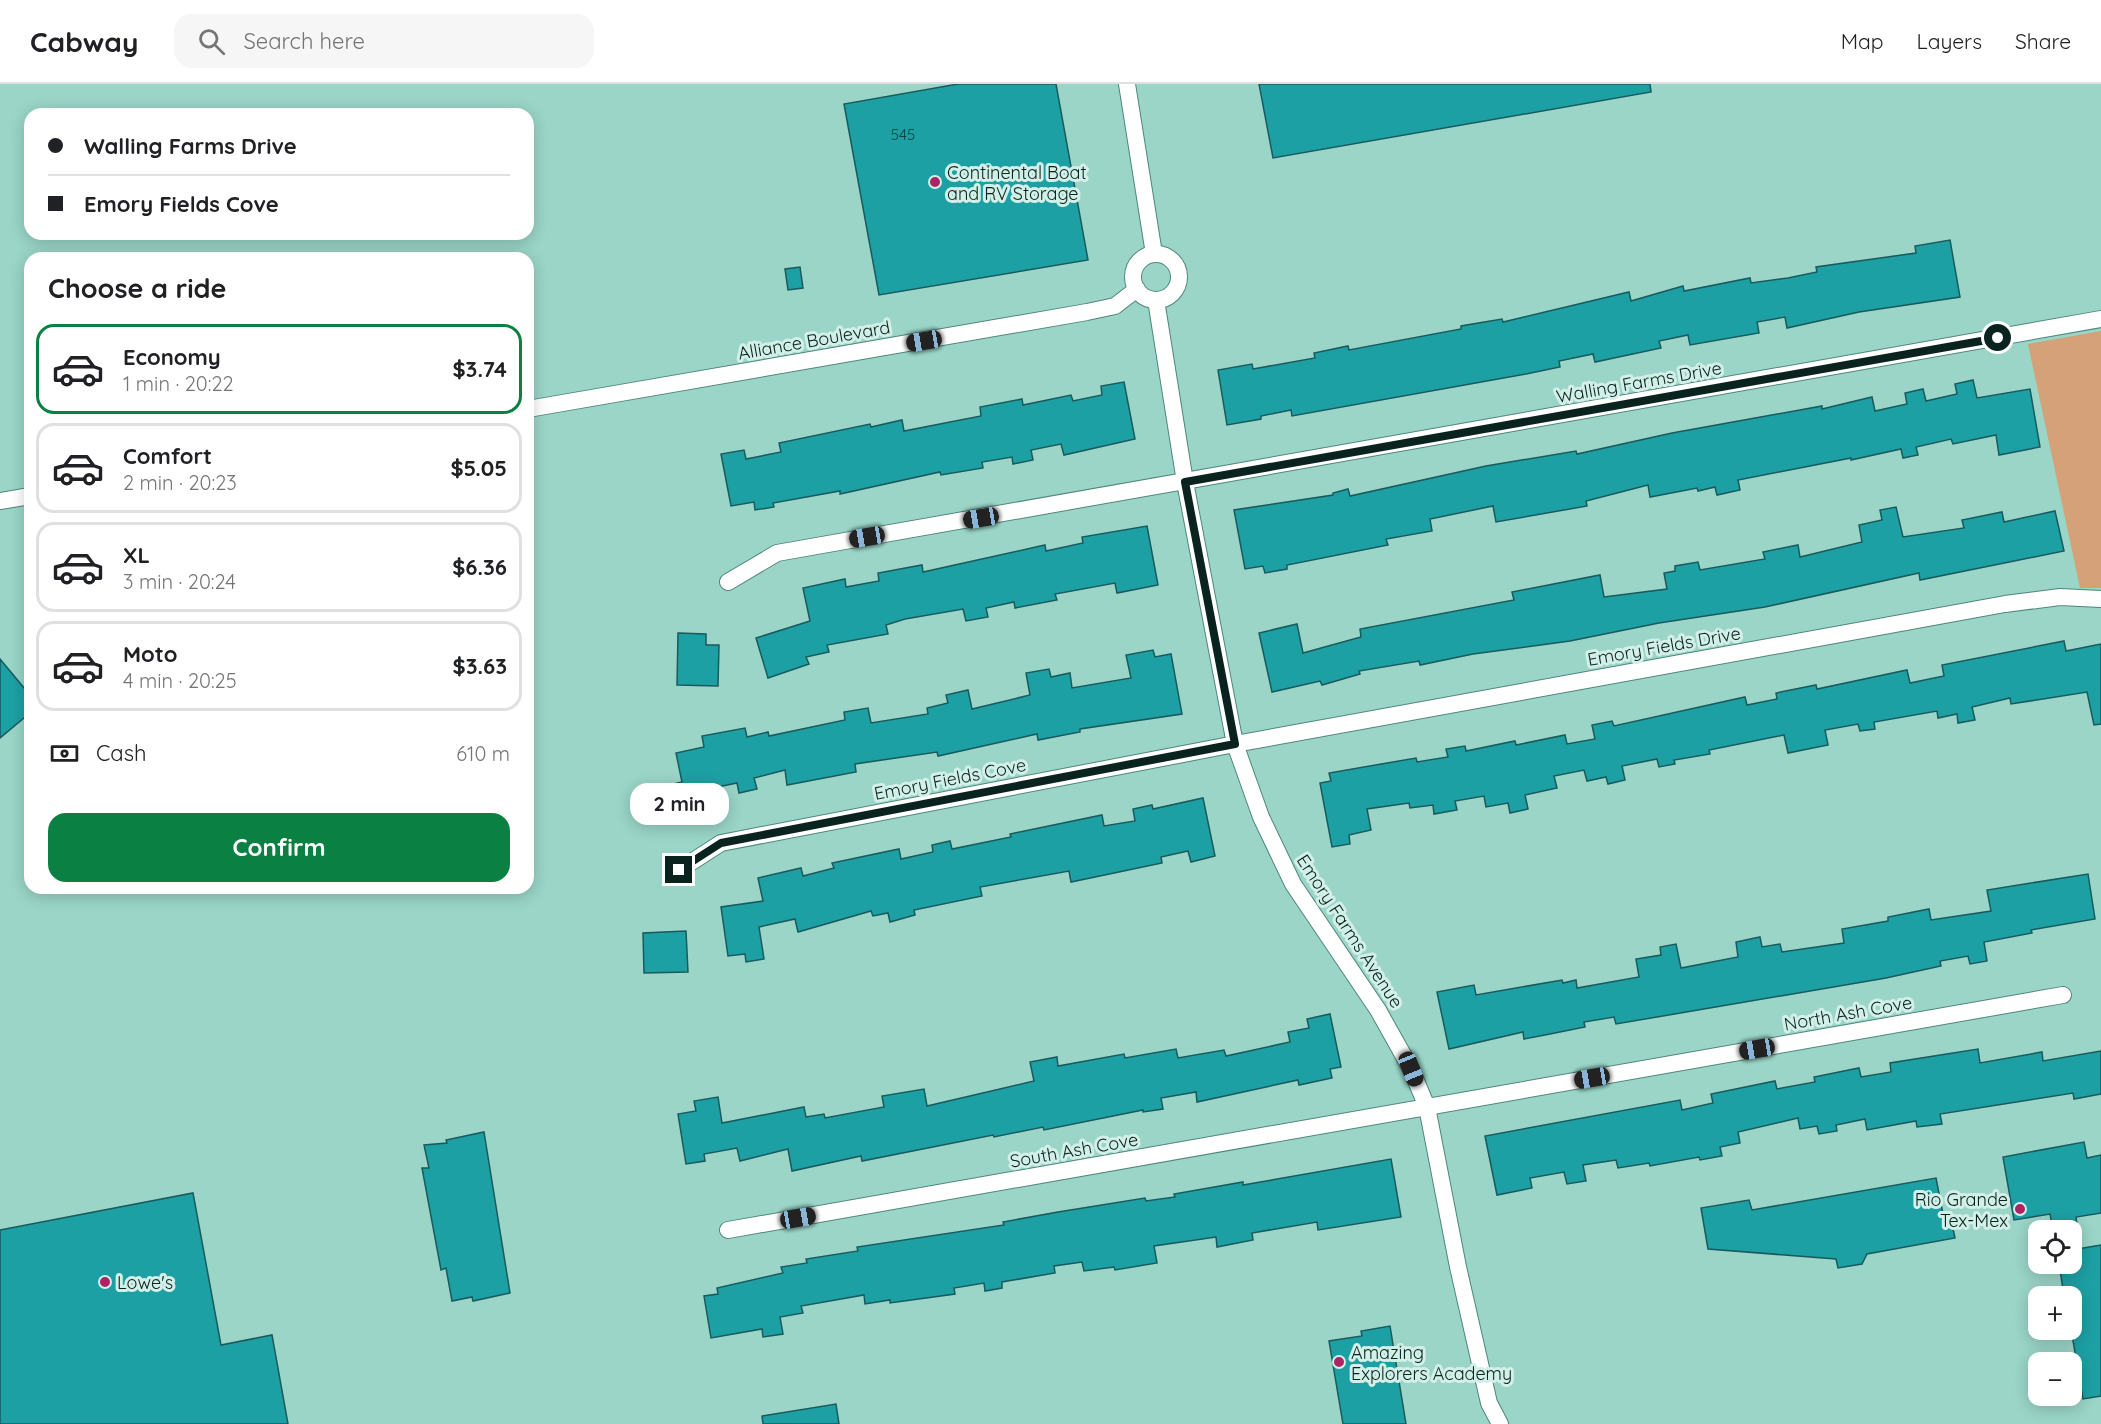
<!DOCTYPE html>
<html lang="en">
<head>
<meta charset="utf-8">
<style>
  body { margin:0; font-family:Quicksand,sans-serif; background:#f6f6f6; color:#202124; height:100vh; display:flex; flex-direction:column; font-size:22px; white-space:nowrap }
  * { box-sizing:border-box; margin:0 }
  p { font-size:20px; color:#757577 }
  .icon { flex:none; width:33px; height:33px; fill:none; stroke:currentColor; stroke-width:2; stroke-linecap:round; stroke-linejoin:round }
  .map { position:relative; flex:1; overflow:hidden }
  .sheet { position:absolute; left:24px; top:168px; width:510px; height:642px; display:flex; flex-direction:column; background:#fff; border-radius:18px; box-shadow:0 3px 15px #0003 }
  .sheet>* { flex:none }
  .hud { position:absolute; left:24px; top:24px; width:510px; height:132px; border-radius:18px; box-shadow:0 3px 15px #0003; display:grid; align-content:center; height:132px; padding:0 24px; background:#fff }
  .fabs { position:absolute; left:2028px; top:1136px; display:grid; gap:12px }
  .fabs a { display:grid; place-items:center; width:54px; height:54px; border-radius:12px; background:#fff; box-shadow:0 3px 15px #0003; font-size:30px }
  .end { position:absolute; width:27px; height:27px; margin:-14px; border:8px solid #0b231f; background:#fff; box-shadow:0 0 0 3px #fff }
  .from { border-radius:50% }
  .bubble { position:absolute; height:42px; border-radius:18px; background:#fff; box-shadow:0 3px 15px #0003; font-size:20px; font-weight:700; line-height:42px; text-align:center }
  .car { position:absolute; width:18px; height:36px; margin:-18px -9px; border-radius:8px; box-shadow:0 0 4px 2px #0007; background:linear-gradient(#222 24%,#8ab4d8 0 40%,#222 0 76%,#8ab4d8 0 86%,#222 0) }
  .hud b { display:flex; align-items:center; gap:21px; height:57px; font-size:22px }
  .hud b+b { border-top:2px solid #e0e0e0 }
  .hud i { width:15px; height:15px; background:#202124 }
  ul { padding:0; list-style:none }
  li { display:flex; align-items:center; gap:18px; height:90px; margin:0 12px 9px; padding:0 12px; border:3px solid #e0e0e0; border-radius:18px }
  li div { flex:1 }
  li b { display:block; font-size:22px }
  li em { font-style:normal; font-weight:700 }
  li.selected { border-color:#0b8043 }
  li>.icon { width:54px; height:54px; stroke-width:1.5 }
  h2 { padding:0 24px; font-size:27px; line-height:72px }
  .pay { display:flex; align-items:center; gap:15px; height:66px; padding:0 24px; font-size:22px }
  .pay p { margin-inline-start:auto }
  .cta { display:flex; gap:12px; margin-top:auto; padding:12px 24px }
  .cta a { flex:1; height:69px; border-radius:18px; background:#0b8043; color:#fff; font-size:24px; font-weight:700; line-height:69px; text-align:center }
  header { display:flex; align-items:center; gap:36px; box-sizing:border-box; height:84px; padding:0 30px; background:#fff; border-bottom:2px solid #e0e0e0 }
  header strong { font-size:28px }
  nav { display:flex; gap:33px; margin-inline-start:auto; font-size:21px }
  .search { width:420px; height:54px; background:#f6f6f6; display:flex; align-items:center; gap:15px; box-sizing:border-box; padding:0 21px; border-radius:18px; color:#757577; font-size:22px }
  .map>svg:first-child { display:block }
</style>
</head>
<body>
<header>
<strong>Cabway</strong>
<div class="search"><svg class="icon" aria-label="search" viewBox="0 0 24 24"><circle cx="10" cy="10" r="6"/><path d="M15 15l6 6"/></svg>Search here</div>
<nav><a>Map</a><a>Layers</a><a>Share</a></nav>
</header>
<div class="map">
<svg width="2101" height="1340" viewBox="0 0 2101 1340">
  <rect width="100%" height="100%" fill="#9ad5c7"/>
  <path fill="#d5a178" d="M2101 247V504H2080L2028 260Z"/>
  <path fill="#1da0a4" stroke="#195a5d" stroke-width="1.5" d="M958 0H1056L1088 176 879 211 844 20Z
    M1259 0H1650L1651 8 1273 74Z
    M1950 156 1960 213 1859 228 1787 244 1785 233 1757 238 1759 249 1690 261 1688 251 1659 257 1661 264 1595 278 1593 270 1559 277 1560 283 1526 290 1292 332 1291 326 1261 332V335L1227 341 1218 286 1252 280 1253 285 1315 274 1314 269 1348 262 1349 266 1461 245V242L1502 235 1503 238 1629 208 1631 217 1683 202 1684 207 1750 194 1751 199 1788 194 1817 188 1816 183 1916 169 1915 162Z
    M800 183 803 204 788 206 785 185Z
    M1973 296 1977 314 2030 305 2040 363 1999 371 1996 351 1953 360 1951 355 1916 363 1918 371 1903 374 1901 365 1851 376V374L1738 396 1740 406 1717 411 1715 403 1698 407 1697 404 1650 413 1648 401 1586 417 1587 422 1496 438 1493 422 1430 435 1432 447 1386 455 1388 461 1287 481V485L1265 489 1263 482 1245 485 1234 426 1333 411V409L1348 405 1350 412 1486 382 1576 367 1577 370 1672 349 1822 322V325L1872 313 1875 327 1907 320 1905 309 1923 305 1926 317 1957 310 1955 300Z
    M1124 298 1135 355 1064 371 1061 360 1031 366 1033 376 1013 380 1012 373 982 378 983 384 941 391 940 388 840 410V407L773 419 774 423 755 426 754 418 731 422 721 370 744 366 746 375 781 368 779 359 870 340 871 343 902 336 904 347 981 332 980 323 1022 315 1023 321 1071 311 1073 317 1102 311 1101 302Z
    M1896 423 1903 453 1964 444 1962 436 2002 428 2004 438 2055 427 2064 467 1920 496 1919 489 1765 523 1659 539 1570 557 1473 570 1420 581 1419 577 1359 587 1360 590 1322 601 1320 597 1272 608 1259 549 1297 540 1303 569 1361 553 1360 545 1514 516 1512 508 1600 491 1604 513 1667 505 1664 489 1675 487V482L1698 478 1700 486 1765 475 1763 468 1798 461 1800 473 1862 458 1859 441 1882 436 1880 426Z
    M1147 442 1158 501 1117 509 1115 499 1055 510 1057 516 1015 524 1014 518 986 524 988 533 966 537 963 525 905 535 886 541 888 550 827 561 829 568 806 573 809 580 768 594 756 554 810 537 803 504 845 495 846 503 879 497 878 489 922 481 923 488 1045 461 1046 467 1083 459 1082 453Z
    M678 549 706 550V561H719L718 602 677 601Z
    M2064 557 2066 567 2101 560V640L2094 641 2087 608 2011 620 2010 614 1972 623 1975 636 1958 639 1957 630 1938 634 1937 627 1874 638 1875 645 1860 647 1858 640 1825 646 1828 661 1788 669 1784 651 1709 666 1710 670 1674 676 1675 680 1659 683 1657 675 1622 682 1625 696 1608 700 1606 693 1587 697 1584 686 1554 692 1557 704 1525 711 1528 725 1510 729 1508 719 1486 723 1484 712 1455 717 1457 726 1434 730 1433 721 1410 724 1409 719 1367 725 1371 746 1349 751 1350 760 1332 763 1320 699 1331 697 1329 689 1416 674 1417 678 1448 673 1446 665 1465 662 1466 667 1515 657 1516 661 1565 651 1567 660 1595 655 1592 641 1612 637 1614 642 1745 613 1747 621 1777 615 1776 609 1816 601 1817 605 1907 586 1910 599 1944 592 1942 581Z
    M1153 566 1155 573 1171 570 1182 630 1080 645V648L1038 656 1037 650 938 672 937 668 855 680 856 688 787 701 785 686 754 694 757 705 739 709 737 699 703 706 705 714 678 720 673 700 682 698 676 669 704 663 702 652 745 644 747 653 768 648 769 652 845 636 844 628 868 624 871 639 928 630 927 624 948 619 946 611 968 606 972 625 1030 611 1026 589 1049 585 1051 593 1070 589 1072 604 1131 594 1126 571Z
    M0 575 30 611V629L0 654Z
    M1203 714 1215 772 1191 778 1188 767 1161 773 1162 779 1071 798 1069 787 980 803 982 812 914 826 915 831 890 838 888 829 873 832 871 827 798 848 795 835 759 843 764 875 746 878 745 870 728 872 721 823 763 817 758 794 801 784 803 792 834 784 832 779 899 765 901 775 933 768 932 761 950 757 952 765 1011 753 1010 750 1102 731 1104 742 1135 737 1133 725 1152 721 1153 725Z
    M2088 790 2095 835 2031 846 2032 849 1984 858 1987 877 1970 880 1968 872 1940 877 1941 882 1886 894 1616 940 1614 933 1584 938 1585 943 1550 950 1524 955 1523 948 1449 965 1437 908 1474 901 1476 911 1562 896 1563 899 1576 896 1577 904 1639 893 1636 875 1661 871 1660 863 1676 860 1681 884 1738 873 1736 858 1760 853 1762 863 1780 860 1782 868 1844 859 1842 845 1888 837V833L1929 825 1931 836 1991 827 1987 806Z
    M686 847 688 888 644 889 643 849Z
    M1330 930 1341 983 1330 985 1332 994 1299 1001 1298 996 1197 1018 1196 1008 1161 1014 1163 1025 1143 1028V1026L1044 1046 1043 1043 994 1053 993 1051 862 1077 861 1072 792 1087 788 1065 740 1077 737 1064 704 1070 705 1077 686 1080 678 1030 696 1027 694 1017 718 1013 722 1039 804 1023 806 1033 824 1030 825 1034 884 1023 882 1012 924 1005 927 1022 1034 997 1030 978 1057 973 1058 982 1124 970 1125 974 1176 965 1178 974 1224 966 1226 972 1290 958 1288 948 1309 944 1307 935Z
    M1978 965 1980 979 2042 968 2043 977 2101 967V1010L2074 1015 2073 1009 1940 1030 1942 1040 1917 1043 1916 1037 1867 1046 1865 1035 1836 1041 1837 1047 1819 1050 1817 1042 1800 1045 1798 1034 1738 1048 1740 1059 1720 1063 1722 1072 1700 1076 1699 1073 1650 1082 1649 1079 1618 1084 1616 1076 1583 1081 1586 1097 1567 1100 1564 1088 1530 1094 1532 1104 1497 1111 1485 1052 1680 1016 1682 1026 1713 1019 1711 1010 1775 997 1777 1005 1815 998 1814 993 1859 984 1861 993 1891 988 1890 979Z
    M484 1048 510 1209 473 1217 472 1213 452 1217 446 1184 441 1186 422 1084H429L424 1061 447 1059 446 1056Z
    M2084 1058 2087 1074 2101 1071V1129L2076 1133 2078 1146H2053L2050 1130 2014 1136 2003 1073Z
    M1391 1075 1401 1133 1318 1146 1317 1138 1252 1149 1253 1156 1217 1163 1216 1153 1154 1162 1157 1179 1115 1186 1114 1183 1084 1187 1082 1178 1054 1182 1055 1189 1002 1198V1204L985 1207 984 1199 954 1204 955 1210 890 1219V1216L865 1220 864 1211 801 1222 803 1229 780 1233 783 1250 763 1253 762 1245 711 1254 704 1212 718 1210 717 1204 783 1189 781 1183 807 1179 806 1175 858 1167 857 1163 1004 1141 1003 1138 1058 1128 1145 1114 1146 1117 1175 1113 1174 1110 1243 1098V1101Z
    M1936 1094 1944 1135H1951L1955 1154 1867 1170 1862 1180 1838 1184 1836 1175 1708 1165 1701 1124 1749 1116 1752 1126Z
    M193 1109 221 1261 272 1251 288 1340H0V1146Z
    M2101 1161V1312L2083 1315 2072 1251V1212H2064L2059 1179H2072V1166Z
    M1390 1242 1406 1340H1343L1329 1257 1362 1252 1361 1247Z
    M836 1320 839 1340H763L762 1332Z"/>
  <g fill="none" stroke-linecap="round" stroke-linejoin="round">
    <defs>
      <path id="minor" d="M1127 0 1154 170
        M1133 193a23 23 0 1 1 46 0a23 23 0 1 1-46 0Z
        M1156 216 1185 398 1235 660 1261 733 1293 800 1378 926 1411 985 1427 1023 1458 1183 1489 1319 1500 1340
        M528 325 1087 228 1115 222 1137 205
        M0 417 30 412
        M728 498 777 469 2101 235
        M679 786 721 759 1235 660 2005 520 2060 513 2101 515
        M728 1146 2063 911"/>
    </defs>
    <use href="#minor" stroke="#4e877b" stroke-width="18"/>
    <use href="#minor" stroke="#fff" stroke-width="16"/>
  </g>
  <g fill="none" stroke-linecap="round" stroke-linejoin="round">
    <path stroke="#0b231f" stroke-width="8" d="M679 786 721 759 1235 660 1185 398 1998 254"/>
  </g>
  <g fill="#ae2363" stroke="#d2efe8" stroke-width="2">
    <circle cx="935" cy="98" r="6"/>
    <circle cx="2020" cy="1125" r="6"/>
    <circle cx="105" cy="1198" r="6"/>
    <circle cx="1339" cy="1278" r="6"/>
  </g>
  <g text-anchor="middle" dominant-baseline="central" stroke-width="6" stroke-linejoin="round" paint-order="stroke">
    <g font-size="15" fill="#104240">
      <text x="903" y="50">545</text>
    </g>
    <g font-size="18" fill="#0b231f" stroke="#d2efe8" text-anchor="start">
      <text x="947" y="88">Continental Boat<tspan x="947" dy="21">and RV Storage</tspan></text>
      <text x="2008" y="1115" text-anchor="end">Rio Grande<tspan x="2008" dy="21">Tex-Mex</tspan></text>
      <text x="117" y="1198">Lowe's</text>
      <text x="1351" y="1268">Amazing<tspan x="1351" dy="21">Explorers Academy</tspan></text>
    </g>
    <g font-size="18" fill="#0b231f" stroke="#d2efe8">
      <text transform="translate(814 256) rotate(-10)">Alliance Boulevard</text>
      <text transform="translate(1639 298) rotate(-10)">Walling Farms Drive</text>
      <text transform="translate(1664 562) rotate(-10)">Emory Fields Drive</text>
      <text transform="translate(950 695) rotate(-11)">Emory Fields Cove</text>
      <text transform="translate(1350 847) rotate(57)">Emory Farms Avenue</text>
      <text transform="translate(1848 929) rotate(-10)">North Ash Cove</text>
      <text transform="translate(1074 1066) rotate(-10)">South Ash Cove</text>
    </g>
  </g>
</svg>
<div class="fabs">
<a><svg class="icon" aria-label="locate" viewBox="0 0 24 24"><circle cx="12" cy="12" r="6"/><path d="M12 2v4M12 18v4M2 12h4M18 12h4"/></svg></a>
<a>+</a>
<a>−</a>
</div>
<i class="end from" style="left:1998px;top:254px"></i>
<i class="end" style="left:679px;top:786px"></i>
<div class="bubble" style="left:630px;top:699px;width:99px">2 min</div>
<i class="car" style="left:924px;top:257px;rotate:260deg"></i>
<i class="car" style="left:981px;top:434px;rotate:260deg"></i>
<i class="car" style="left:867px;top:453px;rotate:260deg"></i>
<i class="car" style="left:1757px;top:965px;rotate:260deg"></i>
<i class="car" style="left:1411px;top:985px;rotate:158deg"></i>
<i class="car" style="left:1592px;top:994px;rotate:260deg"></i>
<i class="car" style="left:798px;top:1134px;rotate:80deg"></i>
<div class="hud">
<b><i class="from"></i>Walling Farms Drive</b>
<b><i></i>Emory Fields Cove</b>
</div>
<section class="sheet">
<h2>Choose a ride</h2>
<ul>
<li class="selected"><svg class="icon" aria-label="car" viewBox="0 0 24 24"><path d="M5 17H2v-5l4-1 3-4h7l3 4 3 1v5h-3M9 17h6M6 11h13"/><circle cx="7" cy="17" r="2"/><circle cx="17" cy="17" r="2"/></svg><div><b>Economy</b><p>1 min · 20:22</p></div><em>$3.74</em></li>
<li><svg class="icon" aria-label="car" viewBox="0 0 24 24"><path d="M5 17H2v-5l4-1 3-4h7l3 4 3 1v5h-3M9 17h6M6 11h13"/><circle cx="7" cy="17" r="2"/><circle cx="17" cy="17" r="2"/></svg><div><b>Comfort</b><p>2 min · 20:23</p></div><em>$5.05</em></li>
<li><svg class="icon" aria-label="car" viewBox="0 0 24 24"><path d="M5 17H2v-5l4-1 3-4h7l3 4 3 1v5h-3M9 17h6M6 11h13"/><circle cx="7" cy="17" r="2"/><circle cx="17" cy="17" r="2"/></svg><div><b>XL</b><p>3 min · 20:24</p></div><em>$6.36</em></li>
<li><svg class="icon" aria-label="car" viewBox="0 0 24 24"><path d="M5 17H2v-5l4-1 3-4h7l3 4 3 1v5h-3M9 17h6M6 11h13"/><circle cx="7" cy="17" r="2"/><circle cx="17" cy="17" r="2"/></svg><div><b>Moto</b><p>4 min · 20:25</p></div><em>$3.63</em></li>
</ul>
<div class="pay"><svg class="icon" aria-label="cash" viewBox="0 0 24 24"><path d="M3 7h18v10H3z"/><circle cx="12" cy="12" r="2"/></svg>Cash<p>610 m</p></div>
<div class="cta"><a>Confirm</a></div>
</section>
</div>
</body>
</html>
